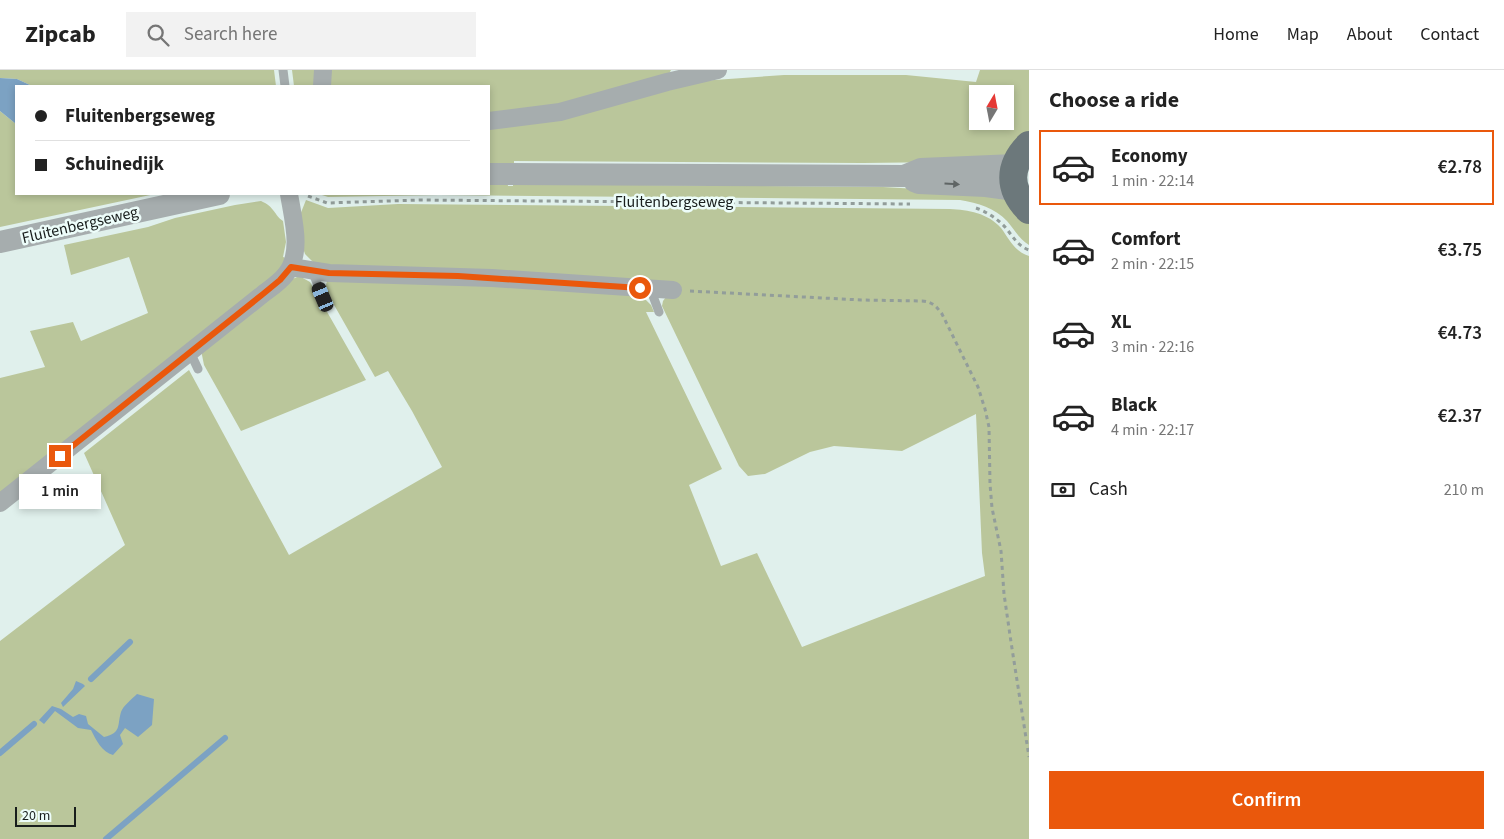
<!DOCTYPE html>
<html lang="en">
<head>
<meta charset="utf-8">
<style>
  body { margin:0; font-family:"Source Sans 3",sans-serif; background:#f2f2f2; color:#222; height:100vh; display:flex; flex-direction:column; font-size:19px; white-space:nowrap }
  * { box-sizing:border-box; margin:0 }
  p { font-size:16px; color:#767676 }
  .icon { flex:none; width:28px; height:28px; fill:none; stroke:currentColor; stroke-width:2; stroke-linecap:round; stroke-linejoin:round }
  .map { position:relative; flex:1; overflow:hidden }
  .side { display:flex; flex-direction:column; background:#fff; width:475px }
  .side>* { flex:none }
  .top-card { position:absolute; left:15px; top:15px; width:475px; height:110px; border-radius:0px; box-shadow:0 2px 8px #0003; display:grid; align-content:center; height:110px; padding:0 20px; background:#fff }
  .needle { width:32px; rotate:10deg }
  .controls { position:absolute; left:969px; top:15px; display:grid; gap:10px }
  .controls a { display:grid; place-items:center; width:45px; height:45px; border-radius:0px; background:#fff; box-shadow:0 2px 8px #0003; font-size:25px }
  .scale { position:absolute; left:15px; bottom:12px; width:61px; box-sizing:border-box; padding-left:5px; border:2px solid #181d1c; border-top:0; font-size:14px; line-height:18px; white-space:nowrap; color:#181d1c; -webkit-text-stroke:4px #edfdfa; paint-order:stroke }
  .end { position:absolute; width:22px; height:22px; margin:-11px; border:6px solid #ea580c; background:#fff; box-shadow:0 0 0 2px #fff }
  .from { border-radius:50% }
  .bubble { position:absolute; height:35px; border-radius:0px; background:#fff; box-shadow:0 2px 8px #0003; font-size:16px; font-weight:600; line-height:35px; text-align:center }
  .car { position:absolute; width:15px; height:30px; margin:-15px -8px; border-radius:6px; box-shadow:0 0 4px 1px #0007; background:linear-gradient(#222 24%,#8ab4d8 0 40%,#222 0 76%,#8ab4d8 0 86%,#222 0) }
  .top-card b { display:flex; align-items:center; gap:18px; height:48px; font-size:19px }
  .top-card b+b { border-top:1px solid #e0e0e0 }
  .top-card i { width:12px; height:12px; background:#222 }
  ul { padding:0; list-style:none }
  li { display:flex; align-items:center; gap:15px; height:75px; margin:0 10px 8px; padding:0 10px; border:2px solid transparent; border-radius:0px }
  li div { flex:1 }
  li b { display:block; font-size:19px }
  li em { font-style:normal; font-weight:600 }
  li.on { border-color:#ea580c }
  li>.icon { width:45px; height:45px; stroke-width:1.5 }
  h2 { padding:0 20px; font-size:22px; line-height:60px }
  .pay { display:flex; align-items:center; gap:12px; height:55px; padding:0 20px; font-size:19px }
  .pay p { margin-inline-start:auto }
  .cta { display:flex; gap:10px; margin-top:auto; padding:10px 20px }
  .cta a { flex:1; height:58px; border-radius:0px; background:#ea580c; color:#fff; font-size:20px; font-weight:600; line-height:58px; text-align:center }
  header { display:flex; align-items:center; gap:30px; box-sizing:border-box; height:70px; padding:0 25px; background:#fff; border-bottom:1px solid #e0e0e0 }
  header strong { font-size:24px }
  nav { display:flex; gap:28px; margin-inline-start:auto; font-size:18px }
  .search { width:350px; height:45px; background:#f2f2f2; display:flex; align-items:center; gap:12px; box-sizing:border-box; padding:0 18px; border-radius:0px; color:#767676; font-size:19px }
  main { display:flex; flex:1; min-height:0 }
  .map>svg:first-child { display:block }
</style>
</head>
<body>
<header>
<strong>Zipcab</strong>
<div class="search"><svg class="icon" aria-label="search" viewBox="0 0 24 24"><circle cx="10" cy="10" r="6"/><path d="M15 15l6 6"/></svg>Search here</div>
<nav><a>Home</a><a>Map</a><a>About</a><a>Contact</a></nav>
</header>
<main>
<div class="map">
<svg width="1029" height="769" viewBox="0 0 1029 769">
  <rect width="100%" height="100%" fill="#e0f0ec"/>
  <path fill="#bac69b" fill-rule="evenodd" d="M0 0H274L276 16H32L17 9 0 8Z
    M292 0H318L317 16H294Z
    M328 0H671L669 4 571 33 489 47V16H327Z
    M980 0H1029V65L1005 86 944 92 863 93 514 91V93L489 95V57L700 11 784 5H906L976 12ZM978 24H1005V51H978Z
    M0 41 16 54V124H155L0 157Z
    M507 110 508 116H513V114L883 117 987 123 1008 130 1029 151V175C1019 169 1015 160 1007 151 995 138 978 133 960 130L439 125 328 127 319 124H489V111Z
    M306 130 328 138 398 134 950 139C968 140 988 143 1001 158 1010 170 1014 181 1029 186V769H0V571L125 475 84 383 189 300 289 485 442 397 412 341 388 301 375 307 325 219 328 207 419 209 642 226 651 235 654 242H646L722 399 689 415 721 496 757 483 802 577 985 506 982 483 976 344 902 381 834 376 810 382 765 404 748 406 739 396 662 236 663 231 666 227 315 194 305 184 303 178 300 145Z
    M261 131C275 137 274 145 283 151L286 172 283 187 286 188 276 205 0 428V308L45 297 30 261 73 252 81 271 148 243 129 187 71 205 64 175 148 157 175 148 235 135Z
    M297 207H301L310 212 366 310 241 361 204 295 201 280 288 211Z"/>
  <path fill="#7ca2c3" d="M0 8 17 9 32 16H16V54L0 41Z
    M76 611 83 614 85 616 63 637 61 633 73 619Z
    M137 624 154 629 152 655 138 667 125 658 120 665 123 674 113 685C102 682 96 670 91 660L78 658 55 641 44 654 39 650 52 636 61 639 73 647 79 644 86 646 88 654 104 667C122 663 117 655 121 642 123 636 132 629 137 624Z"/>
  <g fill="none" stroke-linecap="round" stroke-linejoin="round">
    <path stroke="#7ca2c3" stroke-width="6" d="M91 609 130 572
      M0 683 34 654
      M106 769 225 668"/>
    <path stroke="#929d9a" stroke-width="3" stroke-dasharray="4 4" stroke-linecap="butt" d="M308 126 327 133 419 130 910 134
      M976 138C987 142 998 149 1006 158 1013 167 1018 176 1029 180
      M690 221 861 230 922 231C933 232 936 236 942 244L978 317 985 339 989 357 990 414 992 438 1001 481 1004 524 1011 572 1029 687"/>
    <path stroke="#a6adae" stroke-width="9" d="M283 0 285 16
      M312 201 323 227
      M650 218 659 242
      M190 282 198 299"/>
    <path stroke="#a6adae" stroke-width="18" d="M322 16 323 0
      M489 51 560 42 667 12 718 0
      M291 197 329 203 492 208 673 220
      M0 433 263 224C271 218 280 212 286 204 303 183 293 149 289 124"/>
    <path stroke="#a6adae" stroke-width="22" d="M489 104 904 106 921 99 1015 95
      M914 111 919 113 986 116 1015 120
      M0 172 219 124"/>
    <path stroke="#6c787b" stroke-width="28" d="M1029 75C1008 96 1008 119 1029 140"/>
  </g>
  <defs><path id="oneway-solid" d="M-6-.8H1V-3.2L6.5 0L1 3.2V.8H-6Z" transform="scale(1.25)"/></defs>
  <use fill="#5f6565" href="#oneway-solid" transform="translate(952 114) rotate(3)"/>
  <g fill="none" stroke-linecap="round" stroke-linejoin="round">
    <path stroke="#ea580c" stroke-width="6" d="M60 386 263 224 280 210 291 197 329 203 458 206 640 218"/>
  </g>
  <g text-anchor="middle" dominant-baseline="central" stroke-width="5" stroke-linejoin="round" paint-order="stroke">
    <g font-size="16" fill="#181d1c" stroke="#edfdfa">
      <text x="674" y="132">Fluitenbergseweg</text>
      <text transform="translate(80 155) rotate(-13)">Fluitenbergseweg</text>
    </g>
  </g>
</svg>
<div class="controls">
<a><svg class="needle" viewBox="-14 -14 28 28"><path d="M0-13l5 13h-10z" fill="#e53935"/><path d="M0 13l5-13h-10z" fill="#767676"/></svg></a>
</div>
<div class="scale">20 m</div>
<i class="end from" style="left:640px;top:218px"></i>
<i class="end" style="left:60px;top:386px"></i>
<div class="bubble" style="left:19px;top:404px;width:82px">1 min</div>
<i class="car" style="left:323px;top:227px;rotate:337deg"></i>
<div class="top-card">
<b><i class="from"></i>Fluitenbergseweg</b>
<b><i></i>Schuinedijk</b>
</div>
</div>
<section class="side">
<h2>Choose a ride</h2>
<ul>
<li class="on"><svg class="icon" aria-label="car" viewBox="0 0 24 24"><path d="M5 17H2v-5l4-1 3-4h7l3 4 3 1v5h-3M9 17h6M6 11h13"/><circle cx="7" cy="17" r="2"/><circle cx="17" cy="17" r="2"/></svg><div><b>Economy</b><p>1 min · 22:14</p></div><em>€2.78</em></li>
<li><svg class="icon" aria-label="car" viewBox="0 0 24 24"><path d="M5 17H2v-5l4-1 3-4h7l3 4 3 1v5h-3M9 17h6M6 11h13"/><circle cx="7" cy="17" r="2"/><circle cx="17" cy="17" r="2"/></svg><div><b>Comfort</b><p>2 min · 22:15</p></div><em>€3.75</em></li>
<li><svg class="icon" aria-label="car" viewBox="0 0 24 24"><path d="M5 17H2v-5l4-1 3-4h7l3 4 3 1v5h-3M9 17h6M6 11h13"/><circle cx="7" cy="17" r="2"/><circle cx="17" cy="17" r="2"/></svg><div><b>XL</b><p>3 min · 22:16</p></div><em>€4.73</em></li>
<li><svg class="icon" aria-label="car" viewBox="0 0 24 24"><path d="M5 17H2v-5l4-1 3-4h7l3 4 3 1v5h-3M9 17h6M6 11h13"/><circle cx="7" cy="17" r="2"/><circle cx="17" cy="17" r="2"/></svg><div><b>Black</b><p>4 min · 22:17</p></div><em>€2.37</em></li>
</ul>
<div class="pay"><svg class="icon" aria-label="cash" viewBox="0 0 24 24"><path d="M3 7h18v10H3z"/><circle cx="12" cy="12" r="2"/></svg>Cash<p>210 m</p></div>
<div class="cta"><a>Confirm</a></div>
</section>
</main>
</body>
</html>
